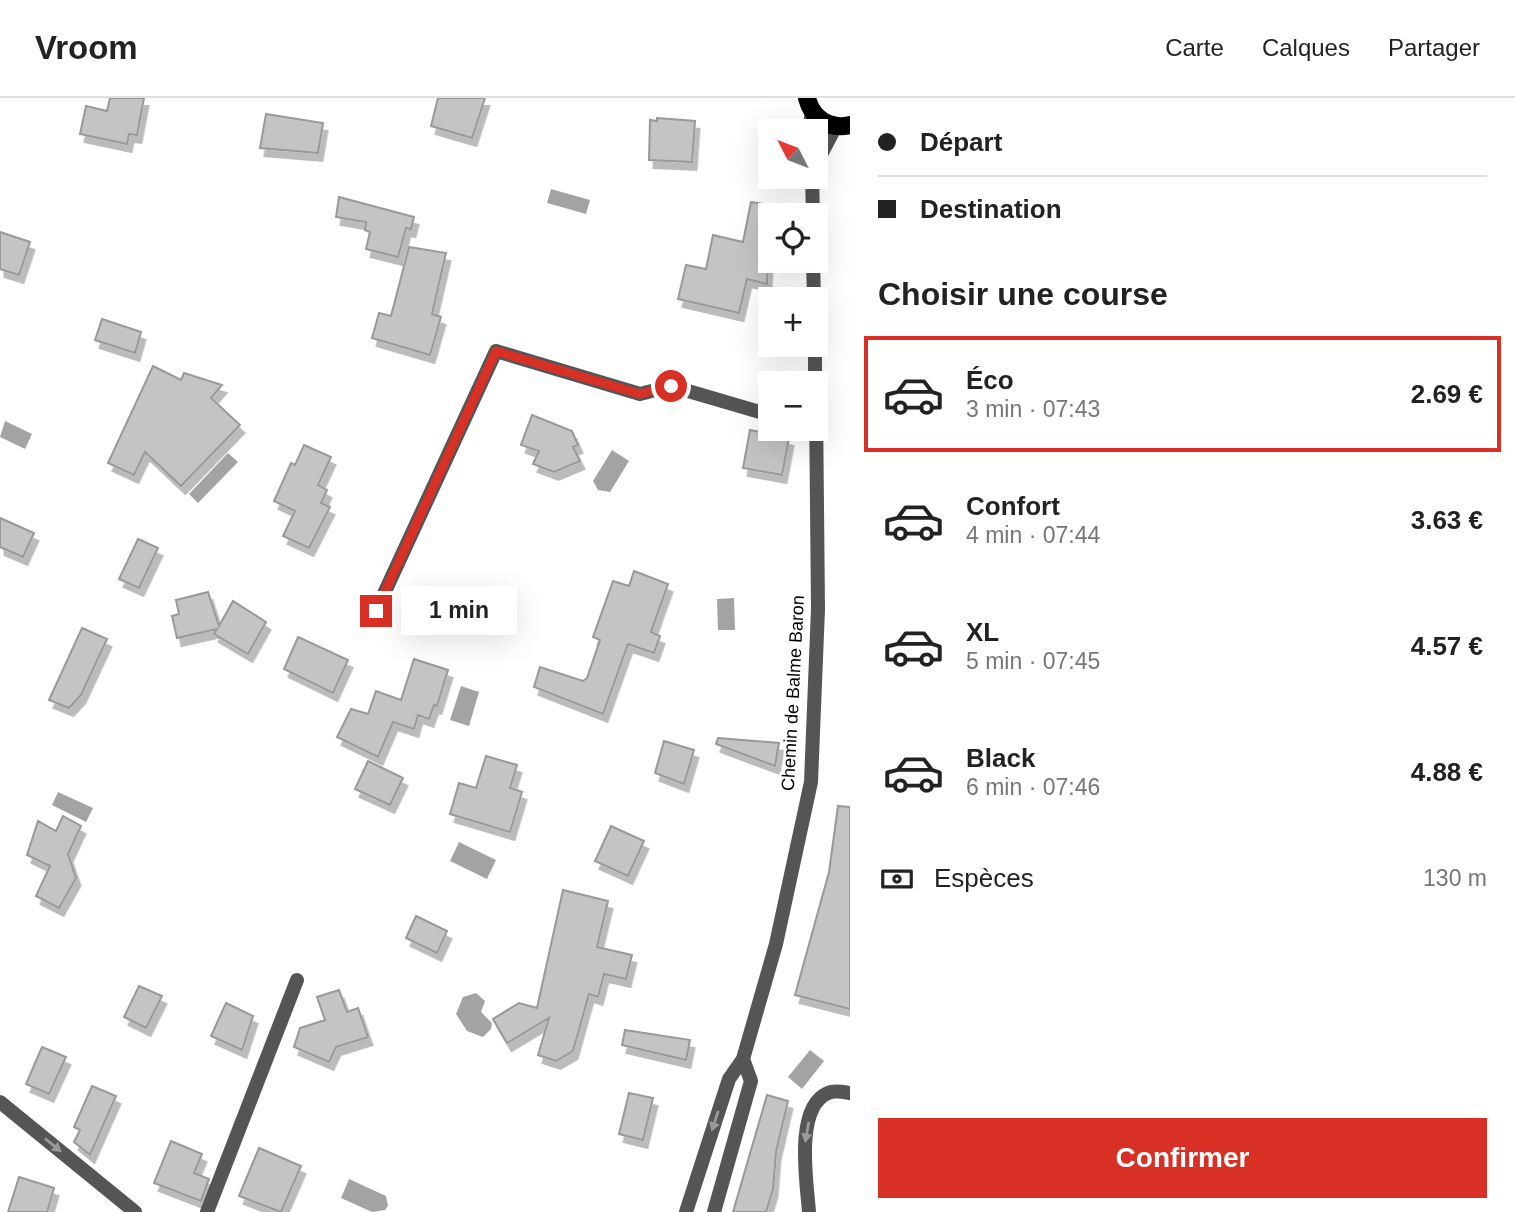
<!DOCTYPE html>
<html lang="fr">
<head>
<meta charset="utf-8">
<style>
  body { margin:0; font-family:Helvetica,sans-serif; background:#f2f2f2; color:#222; height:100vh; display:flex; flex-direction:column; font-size:26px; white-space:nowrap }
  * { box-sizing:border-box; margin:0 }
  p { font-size:23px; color:#767676 }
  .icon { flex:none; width:38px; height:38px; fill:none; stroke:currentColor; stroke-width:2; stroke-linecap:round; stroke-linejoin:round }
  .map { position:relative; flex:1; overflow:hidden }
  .details { display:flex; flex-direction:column; background:#fff; width:665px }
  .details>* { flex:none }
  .guide { display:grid; align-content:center; height:154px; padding:0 28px; background:#fff }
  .needle { width:46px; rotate:312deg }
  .fabs { position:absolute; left:758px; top:21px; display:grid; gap:14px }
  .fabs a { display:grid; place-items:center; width:70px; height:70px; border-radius:0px; background:#fff; box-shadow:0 7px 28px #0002; font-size:35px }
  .end { position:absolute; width:32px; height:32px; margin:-16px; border:9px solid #d93025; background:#fff; box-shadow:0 0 0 4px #fff }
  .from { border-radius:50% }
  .bubble { position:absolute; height:49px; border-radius:0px; background:#fff; box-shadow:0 7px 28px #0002; font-size:23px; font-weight:700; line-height:49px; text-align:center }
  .guide b { display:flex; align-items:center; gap:24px; height:66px; font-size:26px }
  .guide b+b { border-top:2px solid #e0e0e0 }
  .guide i { width:18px; height:18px; background:#222 }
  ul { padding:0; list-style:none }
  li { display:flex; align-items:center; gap:21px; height:116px; margin:0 14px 10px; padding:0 14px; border:4px solid transparent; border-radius:0px }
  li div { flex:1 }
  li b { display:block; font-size:26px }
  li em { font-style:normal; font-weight:700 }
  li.current { border-color:#d93025 }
  li>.icon { width:63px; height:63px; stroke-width:1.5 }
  h2 { padding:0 28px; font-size:32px; line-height:84px }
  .pay { display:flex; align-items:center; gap:18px; height:77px; padding:0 28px; font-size:26px }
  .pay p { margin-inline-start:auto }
  .cta { display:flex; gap:14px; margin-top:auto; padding:14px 28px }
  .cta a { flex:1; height:80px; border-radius:0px; background:#d93025; color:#fff; font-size:28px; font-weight:700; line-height:80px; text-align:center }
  header { display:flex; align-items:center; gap:42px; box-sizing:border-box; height:98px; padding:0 35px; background:#fff; border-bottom:2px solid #e0e0e0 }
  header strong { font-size:33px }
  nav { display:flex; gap:38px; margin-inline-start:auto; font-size:24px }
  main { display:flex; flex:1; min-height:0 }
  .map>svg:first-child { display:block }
</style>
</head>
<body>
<header>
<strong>Vroom</strong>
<nav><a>Carte</a><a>Calques</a><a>Partager</a></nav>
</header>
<main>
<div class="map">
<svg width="850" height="1114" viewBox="0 0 850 1114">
  <defs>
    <filter id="shadow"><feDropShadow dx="4.5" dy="8" stdDeviation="0" flood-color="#0004"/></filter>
  </defs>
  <rect width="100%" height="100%" fill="#fff"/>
  <path fill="#a3a3a3" d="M551 91 590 102 586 116 547 105Z
    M5 323 32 336 25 351 0 339Z
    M612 352 629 363 610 394 598 392 593 383Z
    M228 355 238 364 198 405 189 396Z
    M734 500 735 532H718L717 501Z
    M461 588 479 594 469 628 450 622Z
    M58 694 93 710 86 724 52 707Z
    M459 744 496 762 487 781 450 763Z
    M476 895 485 903 481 914 492 925 491 931 483 939 467 933 456 916 463 899Z
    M810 952 824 963 802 991 788 979Z
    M349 1081 386 1098 388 1108 385 1112 372 1114 341 1100Z"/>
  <path fill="#c4c4c4" stroke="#999" stroke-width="2" filter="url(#shadow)" d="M110 0H144L137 37 129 36 127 46 80 36 86 8 107 13Z
    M438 0H485L472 40 431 28Z
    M266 16 323 25 318 55 260 50Z
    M657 20 695 23 692 64 649 62 650 22 657 23Z
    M339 99 414 119 411 131 406 130 398 159 366 151 370 134 365 132 366 124 336 119Z
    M751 104 770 107 767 186 747 181 739 215 678 201 686 167 706 171 713 137 743 144Z
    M0 134 30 144 19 177 0 171Z
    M409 149 446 155 432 216 441 219 430 257 372 240 379 215 391 218Z
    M102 221 141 234 135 255 95 242Z
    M153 268 181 282 184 275 222 287 211 300 240 327 181 388 145 354 134 377 108 365Z
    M532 317 572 333 578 347 573 349 580 363 554 374 533 366 539 353 521 347Z
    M750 332 789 340 782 377 743 370Z
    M304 347 331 359 318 387 327 392 321 405 330 409 309 450 283 438 295 413 274 403 291 365 295 367Z
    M0 420 34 435 23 459 0 449Z
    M138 441 158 450 139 490 119 481Z
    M634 473 668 486 651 534 660 538 654 555 628 546 603 616 534 589 540 569 583 583 587 580 600 542 593 539 613 483 629 488Z
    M208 494 219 528 233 503 266 524 248 556 214 536 217 531 177 540 172 518 179 516 176 502Z
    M82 530 107 541 81 597 69 610 49 602Z
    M298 539 348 562 333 595 284 571Z
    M414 561 448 572 437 608 434 607 429 621 418 617 414 631 393 624 378 659 337 639 351 611 368 616 376 593 401 602Z
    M718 640 779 645 775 668 716 646Z
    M664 643 694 652 684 686 655 675Z
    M486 658 517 667 510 690 522 694 510 734 450 716 459 685 476 690Z
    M368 663 403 680 390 707 355 691Z
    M838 708 850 709V911L795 897 829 774Z
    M63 718 81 728 68 756 76 780 59 810 36 798 50 768 27 757 38 723 56 733Z
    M611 728 644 743 628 778 595 763Z
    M563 792 608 803 597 849 632 857 626 881 604 876 598 899 589 896 573 953 556 963 538 957 549 920 507 945 493 921 519 905 537 910Z
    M416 818 447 833 437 855 406 840Z
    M139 888 162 898 146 930 124 919Z
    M339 892 347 914 358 910 368 939 336 949 329 964 294 949 300 930 325 922 317 899Z
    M226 905 253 918 242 952 211 938Z
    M625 932 690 942 686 962 622 947Z
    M42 949 66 959 49 996 26 986Z
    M92 988 116 998 90 1057 74 1044 80 1032 74 1029Z
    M629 995 653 1000 643 1042 619 1036Z
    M767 997 788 1003 776 1054 773 1091 766 1114H733Z
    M171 1043 202 1056 194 1075 209 1081 201 1103 154 1085Z
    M259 1050 301 1068 281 1114 239 1098Z
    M19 1079 54 1090 47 1114H8Z"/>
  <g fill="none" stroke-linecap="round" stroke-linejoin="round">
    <path stroke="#555" stroke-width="14" d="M376 513 496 253 640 296 671 288 770 317
      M0 1004 135 1114
      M207 1114 297 882
      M809 1114C807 1086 794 1009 828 995 834 992 844 994 850 995"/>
    <path stroke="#555" stroke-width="14" d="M809 33 812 13
      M816 66 836 28
      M812 79 813 117
      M813 163 814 201
      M815 247V285
      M686 1114 729 981 743 961 776 846 811 684 818 511 816 306
      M714 1114 751 983 743 961"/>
    <path stroke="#000" stroke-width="18" d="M807 0C812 20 829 32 850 27"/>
  </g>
  <defs><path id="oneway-solid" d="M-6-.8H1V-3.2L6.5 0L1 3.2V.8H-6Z" transform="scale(1.75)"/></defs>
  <g fill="#999">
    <use href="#oneway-solid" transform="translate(715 1023) rotate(108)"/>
    <use href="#oneway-solid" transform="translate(807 1034) rotate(100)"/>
    <use href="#oneway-solid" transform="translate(53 1047) rotate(39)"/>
  </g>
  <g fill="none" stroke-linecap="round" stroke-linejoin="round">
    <path stroke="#d93025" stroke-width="9" d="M376 513 496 253 640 296 671 288"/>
  </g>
  <g text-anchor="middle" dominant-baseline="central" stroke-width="5" stroke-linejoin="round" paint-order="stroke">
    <g font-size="18" fill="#000" stroke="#fff">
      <text transform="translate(793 595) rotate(-87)">Chemin de Balme Baron</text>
    </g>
  </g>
</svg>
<div class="fabs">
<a><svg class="needle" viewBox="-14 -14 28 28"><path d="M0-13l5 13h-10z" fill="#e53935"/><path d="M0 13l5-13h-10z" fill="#767676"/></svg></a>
<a><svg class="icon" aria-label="locate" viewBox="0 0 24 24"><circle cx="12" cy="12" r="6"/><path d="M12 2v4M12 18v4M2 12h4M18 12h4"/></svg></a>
<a>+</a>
<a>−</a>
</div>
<i class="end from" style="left:671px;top:288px"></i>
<i class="end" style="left:376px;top:513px"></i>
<div class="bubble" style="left:401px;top:488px;width:116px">1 min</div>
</div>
<section class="details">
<div class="guide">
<b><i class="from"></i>Départ</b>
<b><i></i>Destination</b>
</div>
<h2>Choisir une course</h2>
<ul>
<li class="current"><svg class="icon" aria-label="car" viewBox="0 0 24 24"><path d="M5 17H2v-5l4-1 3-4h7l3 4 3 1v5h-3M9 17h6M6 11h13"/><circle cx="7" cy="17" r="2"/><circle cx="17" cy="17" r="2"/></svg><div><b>Éco</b><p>3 min · 07:43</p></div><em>2.69 €</em></li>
<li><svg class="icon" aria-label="car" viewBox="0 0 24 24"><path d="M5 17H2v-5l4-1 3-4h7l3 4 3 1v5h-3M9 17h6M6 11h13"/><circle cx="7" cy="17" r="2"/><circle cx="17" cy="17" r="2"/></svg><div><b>Confort</b><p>4 min · 07:44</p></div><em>3.63 €</em></li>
<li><svg class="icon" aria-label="car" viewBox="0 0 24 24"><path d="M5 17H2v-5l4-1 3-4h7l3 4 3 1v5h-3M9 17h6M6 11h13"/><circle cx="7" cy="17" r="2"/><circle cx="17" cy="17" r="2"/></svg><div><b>XL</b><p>5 min · 07:45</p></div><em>4.57 €</em></li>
<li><svg class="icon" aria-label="car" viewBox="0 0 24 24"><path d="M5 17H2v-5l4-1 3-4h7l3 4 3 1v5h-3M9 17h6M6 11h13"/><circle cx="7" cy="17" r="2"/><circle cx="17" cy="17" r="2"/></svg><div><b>Black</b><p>6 min · 07:46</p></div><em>4.88 €</em></li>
</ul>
<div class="pay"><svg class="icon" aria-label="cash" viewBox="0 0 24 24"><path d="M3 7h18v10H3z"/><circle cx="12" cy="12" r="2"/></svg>Espèces<p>130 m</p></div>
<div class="cta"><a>Confirmer</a></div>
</section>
</main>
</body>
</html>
